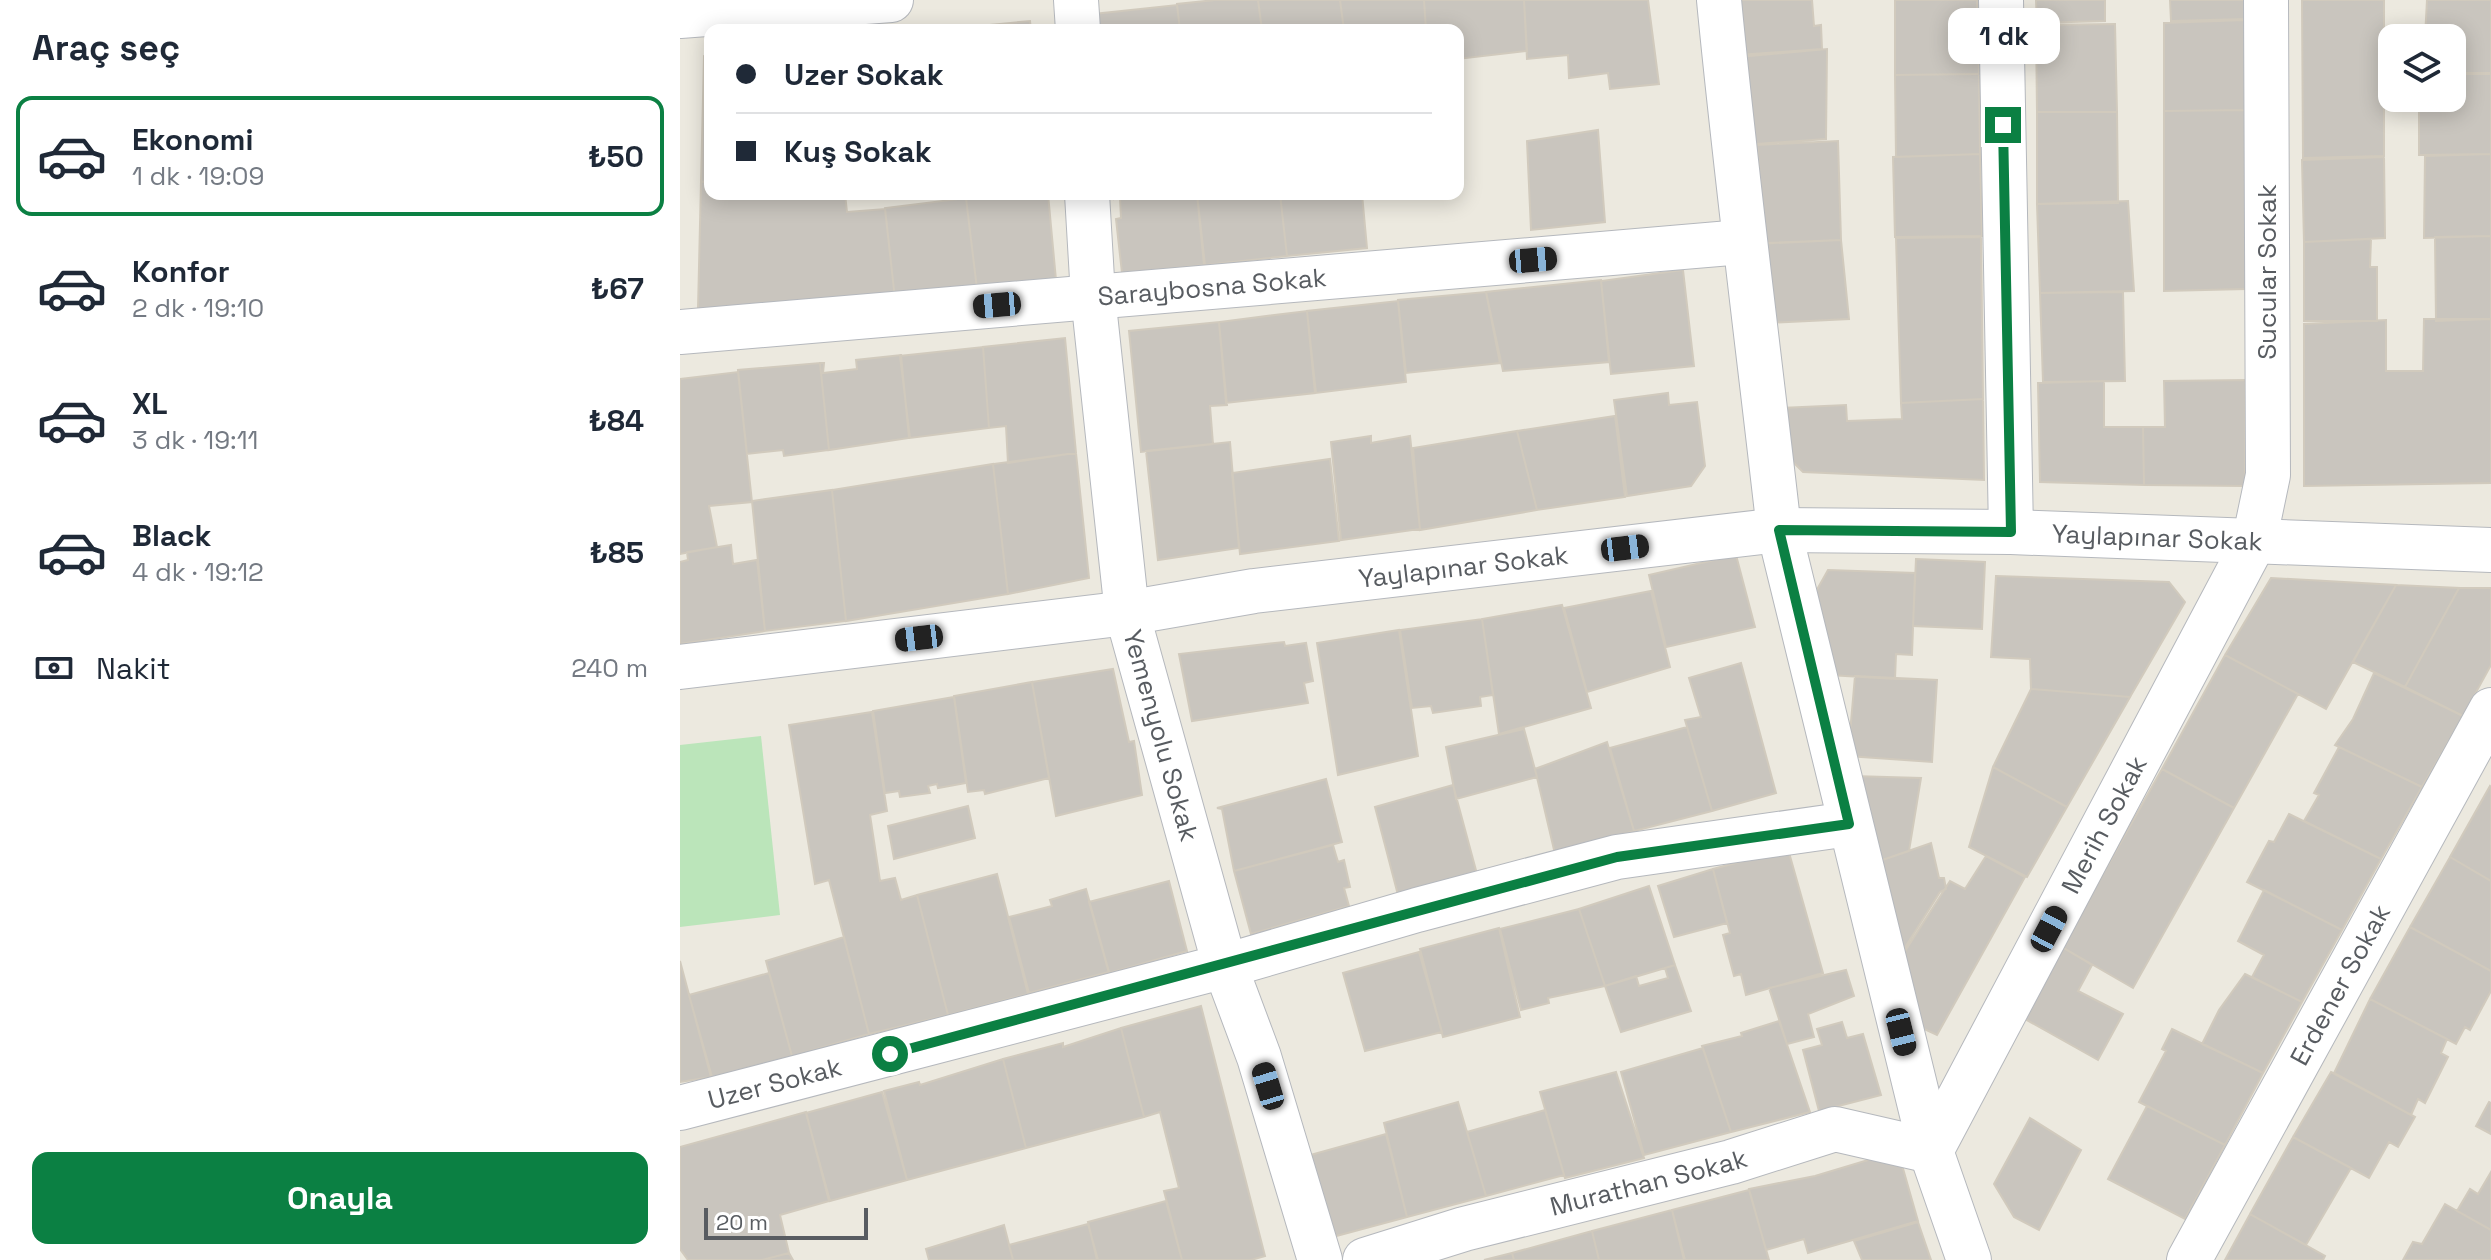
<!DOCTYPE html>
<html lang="tr">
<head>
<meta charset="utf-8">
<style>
  body { margin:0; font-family:"Space Grotesk",sans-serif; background:#f6f6f7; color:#1f2937; height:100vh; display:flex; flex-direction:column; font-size:30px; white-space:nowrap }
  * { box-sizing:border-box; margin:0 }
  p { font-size:26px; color:#747a83 }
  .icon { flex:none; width:44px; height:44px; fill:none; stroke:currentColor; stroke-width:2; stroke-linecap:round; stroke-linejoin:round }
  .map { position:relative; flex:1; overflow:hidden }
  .panel { display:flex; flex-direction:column; background:#fff; width:680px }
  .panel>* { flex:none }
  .guide { position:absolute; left:24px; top:24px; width:760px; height:176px; border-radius:16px; box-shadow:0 4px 20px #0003; display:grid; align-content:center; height:176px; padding:0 32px; background:#fff }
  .buttons { position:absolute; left:1698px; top:24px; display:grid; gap:16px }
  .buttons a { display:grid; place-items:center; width:88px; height:88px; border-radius:16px; background:#fff; box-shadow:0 4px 20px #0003; font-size:40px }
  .scale { position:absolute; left:24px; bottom:20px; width:164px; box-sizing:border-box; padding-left:8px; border:4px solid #585c61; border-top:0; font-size:22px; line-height:28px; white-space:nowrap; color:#585c61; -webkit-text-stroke:6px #fff; paint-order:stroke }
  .end { position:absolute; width:36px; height:36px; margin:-18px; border:10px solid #0b8043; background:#fff; box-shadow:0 0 0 4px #fff }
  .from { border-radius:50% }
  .bubble { position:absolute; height:56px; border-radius:16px; background:#fff; box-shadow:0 4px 20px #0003; font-size:26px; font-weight:700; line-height:56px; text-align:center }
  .car { position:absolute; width:24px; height:48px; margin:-24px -12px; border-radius:10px; box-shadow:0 0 6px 2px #0007; background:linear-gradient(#222 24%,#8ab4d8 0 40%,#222 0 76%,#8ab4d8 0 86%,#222 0) }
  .guide b { display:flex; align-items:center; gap:28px; height:76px; font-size:30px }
  .guide b+b { border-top:2px solid #e0e1e3 }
  .guide i { width:20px; height:20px; background:#1f2937 }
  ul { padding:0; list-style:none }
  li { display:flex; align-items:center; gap:24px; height:120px; margin:0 16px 12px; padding:0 16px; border:4px solid transparent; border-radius:16px }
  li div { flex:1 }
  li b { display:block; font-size:30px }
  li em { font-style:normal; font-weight:700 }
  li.on { border-color:#0b8043 }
  li>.icon { width:72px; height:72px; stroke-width:1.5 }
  h2 { padding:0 32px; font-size:36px; line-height:96px }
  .pay { display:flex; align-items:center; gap:20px; height:88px; padding:0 32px; font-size:30px }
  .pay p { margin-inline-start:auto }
  .primary-button { display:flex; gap:16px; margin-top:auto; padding:16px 32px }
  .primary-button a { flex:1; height:92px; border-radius:16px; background:#0b8043; color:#fff; font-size:32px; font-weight:700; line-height:92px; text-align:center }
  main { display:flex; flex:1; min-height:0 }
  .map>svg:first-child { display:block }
</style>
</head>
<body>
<main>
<section class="panel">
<h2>Araç seç</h2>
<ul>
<li class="on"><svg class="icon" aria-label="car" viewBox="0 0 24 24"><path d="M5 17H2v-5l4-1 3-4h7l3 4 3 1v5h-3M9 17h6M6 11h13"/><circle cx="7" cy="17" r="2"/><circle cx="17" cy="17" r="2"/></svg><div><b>Ekonomi</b><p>1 dk · 19:09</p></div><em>₺50</em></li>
<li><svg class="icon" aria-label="car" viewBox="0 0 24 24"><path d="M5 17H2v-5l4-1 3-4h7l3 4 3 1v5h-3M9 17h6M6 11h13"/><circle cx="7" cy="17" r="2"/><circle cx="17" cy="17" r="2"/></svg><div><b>Konfor</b><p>2 dk · 19:10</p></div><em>₺67</em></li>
<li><svg class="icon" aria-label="car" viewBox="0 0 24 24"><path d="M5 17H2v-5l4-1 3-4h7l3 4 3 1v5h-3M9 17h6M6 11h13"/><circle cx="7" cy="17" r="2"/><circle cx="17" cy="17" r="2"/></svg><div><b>XL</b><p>3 dk · 19:11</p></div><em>₺84</em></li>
<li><svg class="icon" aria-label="car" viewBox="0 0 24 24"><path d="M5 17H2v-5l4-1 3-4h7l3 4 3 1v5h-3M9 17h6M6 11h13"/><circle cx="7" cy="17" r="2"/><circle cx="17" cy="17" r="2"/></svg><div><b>Black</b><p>4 dk · 19:12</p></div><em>₺85</em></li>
</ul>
<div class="pay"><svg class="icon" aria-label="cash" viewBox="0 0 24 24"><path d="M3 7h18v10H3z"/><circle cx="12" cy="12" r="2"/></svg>Nakit<p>240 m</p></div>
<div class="primary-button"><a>Onayla</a></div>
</section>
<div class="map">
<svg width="1811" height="1260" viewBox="0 0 1811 1260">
  <rect width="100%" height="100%" fill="#ece9df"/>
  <path fill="#bbe5ba" d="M81 736 100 915 0 927V745Z"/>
  <path fill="#c9c5be" stroke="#d1cabd" stroke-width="2" d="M535 0H578L582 30H500L497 4Z
    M578 0H660L664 30H582Z
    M660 0H744L746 30H664Z
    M744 0H844L847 51 778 59V30H746Z
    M844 0H968L979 84 930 89 928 73 889 78 888 55 847 59Z
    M1053 0H1132L1134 26 1141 25 1142 49 1058 55Z
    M1215 0H1297L1299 74 1215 75Z
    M1356 0H1425V21L1357 23Z
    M1490 0H1566L1567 19 1491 21Z
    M1622 0H1704V156L1623 158Z
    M1747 0H1811V73H1772V38H1745Z
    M497 5 500 30H416L414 14Z
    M1565 20V110L1484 111V23Z
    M350 21 351 30 268 29Z
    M1435 24 1437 112H1357L1356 25Z
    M1147 49 1146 139 1076 144 1058 57Z
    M30 55V181L21 182 24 56Z
    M1299 74 1300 154 1216 157 1215 75Z
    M1772 74H1811V154L1739 155V98H1772Z
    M1565 110 1566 289 1484 291V111Z
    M1357 112H1437L1438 203 1357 204Z
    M918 130 925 222 851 230 847 141Z
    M1158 141 1161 240 1086 243 1077 145Z
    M1300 154 1302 236 1215 237 1213 157Z
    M1811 154V236L1744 238 1745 156Z
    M1704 157 1705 238 1624 242 1622 160Z
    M30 181V194H165L167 212 205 209 215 299 18 309 21 182Z
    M303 194H368L376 280 297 289 286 198Z
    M434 194H517L524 265 442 273 436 219 441 218 440 198 434 199Z
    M517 194H600L607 256 525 265Z
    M600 194H682L687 248 607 256Z
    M286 198 297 289 215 299 205 208Z
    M1448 201 1454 291 1360 293 1357 204Z
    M1811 236V319L1756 321 1755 237Z
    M1301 237 1303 399 1221 403 1216 238Z
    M1691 239 1690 267H1697V321H1624V242Z
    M1161 240 1169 319 1086 323 1076 244Z
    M1003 270 1014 366 931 374 921 281Z
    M921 280 929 362 823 371 806 292Z
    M806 292 820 363 726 373 718 300Z
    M1443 292 1445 381 1363 382 1360 293Z
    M718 301 726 382 636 393 627 311Z
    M627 311 635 393 546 403 539 322Z
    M1744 319H1811V483L1624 486V324L1706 320V371H1743Z
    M539 322 547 405 530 406 533 444 461 452 449 331Z
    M385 338 396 453 328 463 326 426 309 428 303 347Z
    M303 347 309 428 230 438 220 356Z
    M221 355 229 438 149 450 140 363H144L143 373 177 369 176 360Z
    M140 363 149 450 104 456 103 450 67 454 58 370Z
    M58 372 72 502 29 506 37 547 0 554V379Z
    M1565 380V486L1464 485 1463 427H1485L1484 381Z
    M1424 381V427H1463L1464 485 1360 482 1358 383Z
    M988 393 989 405 1017 402 1025 466 1011 486 947 496 934 400Z
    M1303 399 1304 480 1123 472 1105 454 1101 408 1166 405 1167 421 1222 419 1221 403Z
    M935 416 945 497 857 510 837 431Z
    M837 431 857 510 740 530 733 448Z
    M691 436V443L730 436 740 529 661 540 651 442Z
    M550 442 559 548 478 560 466 451Z
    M396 453 409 578 328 594 313 464Z
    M650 459 659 541 560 554 552 473Z
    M313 464 328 594 166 621 152 490Z
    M152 490 166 621 85 631 72 501Z
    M51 545 53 564 77 560 85 631 0 644V562L8 560 7 552Z
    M1056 555 1075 627 986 647 969 575Z
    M1236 559 1305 562 1302 629 1233 626Z
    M1148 570 1235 573 1232 655 1216 654 1215 679 1149 675 1134 595Z
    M1316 576 1489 582 1505 602 1450 697 1351 689 1350 659 1311 657Z
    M1591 578 1716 585 1646 709 1545 655Z
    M1716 585 1779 588 1725 687 1673 662Z
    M1779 588H1811V665L1783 716 1725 687Z
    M971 591 990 667 907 692 884 608Z
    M882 605 911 708 819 734 802 619Z
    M802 619 813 695 800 697 801 706 753 713 751 706 732 708 720 630Z
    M719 630 738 756 658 775 637 643Z
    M604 642 605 646 626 643 633 681 624 683 628 703 512 721 499 654Z
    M1545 655 1618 694 1554 808 1482 769Z
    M1061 663 1096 793 1032 811 1005 720 1021 717 1009 678Z
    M433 669 449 742 454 741 462 795 376 816 352 682Z
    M1694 673 1783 716 1742 787 1655 745 1673 719Z
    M1175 676 1257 680 1252 762 1168 756Z
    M352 682 369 778 305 794 304 790 288 792 274 696Z
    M1351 689 1450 697 1387 807 1313 767Z
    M274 697 286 783 258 788 257 784 248 786 250 793 220 797 219 791 205 793 193 711Z
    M192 712 207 811 190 815 200 881 215 878 221 900 237 895 268 1015 189 1034 149 880 135 884 109 725Z
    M1007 727 1032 811 954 831 930 748Z
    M844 729 857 777 776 799 766 747Z
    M927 742 954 831 875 854 855 769Z
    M1659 747 1742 787 1701 859 1624 821 1639 795 1634 793Z
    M1313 767 1387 807 1347 877 1289 847Z
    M1482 769 1554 808 1453 988 1382 947Z
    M1172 776 1241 778 1229 851 1194 863Z
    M646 779 662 842 554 871 542 809 537 808Z
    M773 785 797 874 718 895 695 807Z
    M1810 786 1811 787V881L1770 857Z
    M288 806 295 838 214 859 208 826Z
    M1609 814 1701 859 1662 930 1567 882 1589 841 1594 842Z
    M1251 843 1259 878H1264L1266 889 1260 892 1219 957 1194 863Z
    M653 845 658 862 664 860 670 887 664 888 669 906 571 934 554 871Z
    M1108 849 1143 973 1066 995 1061 974 1054 976 1043 935 1050 933 1033 869Z
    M1306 856 1345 877 1257 1035 1242 1028 1220 959 1270 881 1285 889Z
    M1770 857 1811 881V971L1730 927Z
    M1033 869 1047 923 994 937 978 886Z
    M317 874 348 994 268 1015 237 895Z
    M489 881 507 951 429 973 409 902Z
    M969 886 995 965 925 986 899 909Z
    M406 889 429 972 349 993 329 917 372 906 370 900Z
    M1584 890 1662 930 1622 1002 1572 977 1584 955 1558 941Z
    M899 909 925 986 868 998 869 1003 841 1010 820 929Z
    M1730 927 1811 971V991L1790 1030 1785 1027 1776 1044 1690 999Z
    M819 928 840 1017 763 1037 740 949Z
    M164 937 189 1034 112 1056 86 961Z
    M1375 943 1412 965 1398 991 1443 1014 1418 1060 1336 1014Z
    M739 952 762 1032 685 1051 663 973Z
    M0 961 31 1077 0 1082Z
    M995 965 1011 1011 941 1032 925 986 956 976 959 986 988 978 985 968Z
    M1166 970 1174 996 1128 1014 1134 1037 1107 1044 1089 988Z
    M89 973 112 1056 32 1077 9 995Z
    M1565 974 1622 1002 1583 1073 1522 1044 1539 1010Z
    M1690 999 1767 1039 1761 1053 1768 1057 1745 1103 1738 1099 1731 1115 1654 1073Z
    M521 1006 585 1256 571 1260H502L484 1191 499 1188 480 1112 464 1117 441 1028Z
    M1099 1021 1130 1112 1051 1132 1022 1046 1062 1036 1061 1033Z
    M1162 1022 1167 1038 1183 1034 1201 1095 1139 1111 1123 1050 1142 1045 1137 1029Z
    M441 1028 464 1117 346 1148 323 1059 383 1043V1047Z
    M1492 1029 1583 1073 1545 1145 1459 1102 1486 1051 1482 1049Z
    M1023 1048 1051 1132 964 1155 941 1072Z
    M323 1059 346 1148 227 1180 204 1091 239 1082 240 1085Z
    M936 1072 964 1158 885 1178 860 1092Z
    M1651 1072 1735 1117 1718 1147 1709 1142 1689 1178 1613 1137Z
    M202 1092 227 1180 150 1201 126 1113Z
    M778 1102 806 1196 727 1217 704 1123Z
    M1809 1102 1811 1103V1134L1796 1126Z
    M1467 1106 1545 1145 1505 1219 1428 1179Z
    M865 1110 884 1175 806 1196 787 1132Z
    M126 1112 149 1201 100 1215 109 1253 82 1260H8L0 1249V1147Z
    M1350 1118 1401 1150 1359 1230 1334 1217 1314 1184Z
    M706 1134 727 1217 649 1238 627 1156Z
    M1613 1137 1671 1168 1626 1245 1570 1214Z
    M1218 1151 1238 1221 1128 1253 1124 1239 1086 1250 1069 1189 1135 1176Z
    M1811 1172V1230L1777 1211 1790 1189 1798 1194Z
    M1069 1190 1089 1260H1005L992 1210Z
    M486 1201 502 1260H417L408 1222Z
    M1765 1204 1811 1230V1260H1723L1733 1242 1742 1244Z
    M992 1210 1004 1260H919L912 1231Z
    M1570 1214 1645 1256 1643 1260H1545Z
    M1238 1222 1251 1260H1182L1174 1241Z
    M408 1224 418 1260H333L329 1245Z
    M324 1225 333 1260H249L246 1249Z
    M912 1231 919 1260H834L832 1253Z
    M109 1253 113 1260H82Z
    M832 1253 834 1260H804Z"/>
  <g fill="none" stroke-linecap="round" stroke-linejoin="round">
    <defs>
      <g id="minor">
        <path d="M396 0 398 30"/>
        <path d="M1321 0 1331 532"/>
        <path d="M0 16 211 0"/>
        <path id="s1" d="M407 194 413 296 447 613 545 966 579 1057 640 1260"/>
        <path id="s2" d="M0 332 1062 242"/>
        <path d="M1099 530 1251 1151 1289 1260"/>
        <path id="s3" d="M0 1108 545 966 737 910 937 857 1169 824"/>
        <path id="s4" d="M685 1260 784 1229 1051 1162 1155 1129 1251 1151 1574 542 1588 475 1586 0"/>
        <path id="s5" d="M1509 1260 1811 710"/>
      </g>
      <g id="tertiary">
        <path d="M1039 0C1056 177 1079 353 1099 530"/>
        <path id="s6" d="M0 667 447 613 574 591 1099 530 1331 532 1811 550"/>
      </g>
    </defs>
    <use href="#minor" stroke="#b5b8bd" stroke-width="46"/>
    <use href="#tertiary" stroke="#b5b8bd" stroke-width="46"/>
    <use href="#minor" stroke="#fff" stroke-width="44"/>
    <use href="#tertiary" stroke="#fff" stroke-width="44"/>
  </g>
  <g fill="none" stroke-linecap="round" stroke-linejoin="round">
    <path stroke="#0b8043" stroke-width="10" d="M210 1054 937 857 1169 824 1099 530 1331 532 1323 125"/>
  </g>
  <g text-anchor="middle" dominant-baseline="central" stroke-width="8" stroke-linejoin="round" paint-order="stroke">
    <g font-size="26" fill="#585c61" stroke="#fff">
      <text transform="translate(1587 272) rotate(-90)">Sucular Sokak</text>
      <text stroke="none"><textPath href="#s2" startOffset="534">Saraybosna Sokak</textPath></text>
      <text stroke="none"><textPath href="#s6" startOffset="1486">Yaylapınar Sokak</textPath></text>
      <text stroke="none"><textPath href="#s6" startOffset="790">Yaylapınar Sokak</textPath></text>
      <text stroke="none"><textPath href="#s1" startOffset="548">Yemenyolu Sokak</textPath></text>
      <text stroke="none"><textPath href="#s4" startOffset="956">Merih Sokak</textPath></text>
      <text stroke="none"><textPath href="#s5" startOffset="314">Erdener Sokak</textPath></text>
      <text stroke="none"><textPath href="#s3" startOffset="98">Uzer Sokak</textPath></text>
      <text stroke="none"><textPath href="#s4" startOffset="294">Murathan Sokak</textPath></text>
    </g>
  </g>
</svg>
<div class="buttons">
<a><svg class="icon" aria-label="layers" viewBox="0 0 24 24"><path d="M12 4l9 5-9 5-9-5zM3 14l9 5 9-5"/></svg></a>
</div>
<div class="scale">20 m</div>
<i class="end from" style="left:210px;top:1054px"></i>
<i class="end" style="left:1323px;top:125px"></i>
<div class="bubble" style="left:1268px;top:8px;width:112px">1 dk</div>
<i class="car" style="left:853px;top:260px;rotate:85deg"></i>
<i class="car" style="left:317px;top:305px;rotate:265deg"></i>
<i class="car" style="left:945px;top:548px;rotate:83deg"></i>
<i class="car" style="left:239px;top:638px;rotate:263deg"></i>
<i class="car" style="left:1369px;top:929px;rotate:28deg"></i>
<i class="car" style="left:1221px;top:1032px;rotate:166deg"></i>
<i class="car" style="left:588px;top:1086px;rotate:343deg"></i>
<div class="guide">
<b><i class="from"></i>Uzer Sokak</b>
<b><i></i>Kuş Sokak</b>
</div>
</div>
</main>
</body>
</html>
